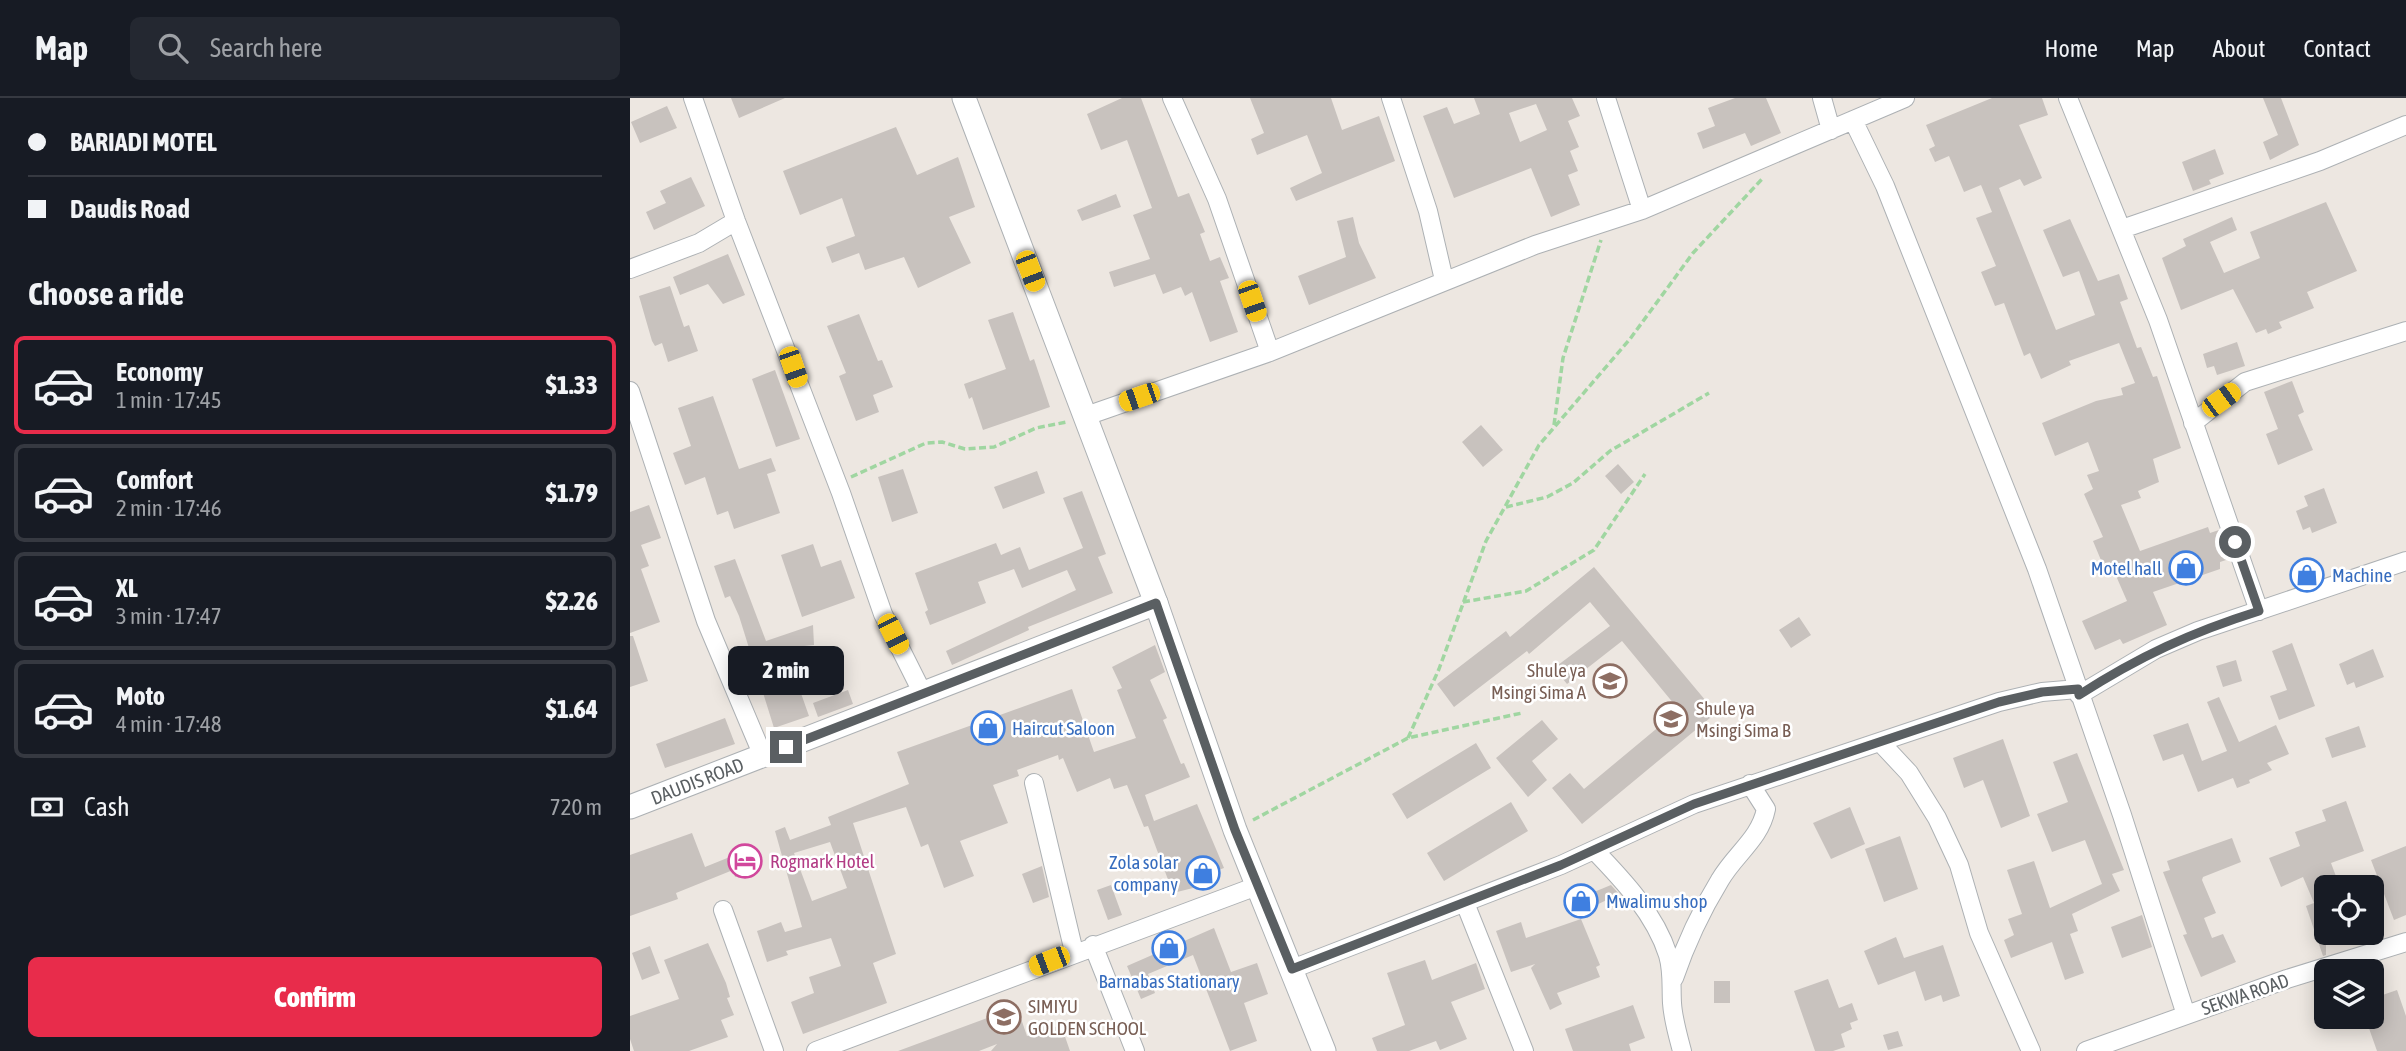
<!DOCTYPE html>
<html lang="en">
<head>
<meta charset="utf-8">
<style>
  body { margin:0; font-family:"Asap Condensed",sans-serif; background:#242831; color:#f1f3f6; height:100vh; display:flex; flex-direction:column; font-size:26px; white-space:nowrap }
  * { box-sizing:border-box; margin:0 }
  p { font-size:23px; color:#9ea1a6 }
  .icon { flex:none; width:38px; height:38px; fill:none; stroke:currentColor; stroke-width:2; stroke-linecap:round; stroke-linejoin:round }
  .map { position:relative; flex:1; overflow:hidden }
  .details { display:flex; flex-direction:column; background:#171b24; width:630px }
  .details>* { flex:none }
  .guide { display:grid; align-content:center; height:154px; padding:0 28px; background:#171b24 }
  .controls { position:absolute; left:1684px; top:777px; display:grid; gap:14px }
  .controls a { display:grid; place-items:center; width:70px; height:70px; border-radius:10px; background:#171b24; box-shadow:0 4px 18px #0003; font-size:35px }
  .end { position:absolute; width:32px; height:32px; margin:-16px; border:9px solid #5a5f62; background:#fff; box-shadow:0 0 0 4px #fff }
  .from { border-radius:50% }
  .bubble { position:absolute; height:49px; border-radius:10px; background:#171b24; box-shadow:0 4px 18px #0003; font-size:23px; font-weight:800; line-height:49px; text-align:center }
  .car { position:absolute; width:21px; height:42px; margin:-21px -10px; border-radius:9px; box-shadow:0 0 5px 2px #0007; background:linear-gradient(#f5c518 24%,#345 0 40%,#f5c518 0 76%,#345 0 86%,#f5c518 0) }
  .guide b { display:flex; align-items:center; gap:24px; height:66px; font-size:26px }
  .guide b+b { border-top:2px solid #363941 }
  .guide i { width:18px; height:18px; background:#f1f3f6 }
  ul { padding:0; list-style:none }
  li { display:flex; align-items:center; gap:21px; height:98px; margin:0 14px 10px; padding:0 14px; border:4px solid #363941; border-radius:10px }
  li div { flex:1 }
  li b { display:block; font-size:26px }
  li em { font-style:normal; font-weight:800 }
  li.current { border-color:#e82c4b }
  li>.icon { width:63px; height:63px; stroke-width:1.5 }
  h2 { padding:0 28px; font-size:32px; line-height:84px }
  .pay { display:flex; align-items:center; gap:18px; height:77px; padding:0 28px; font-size:26px }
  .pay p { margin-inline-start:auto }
  .button { display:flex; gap:14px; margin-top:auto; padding:14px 28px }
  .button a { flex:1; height:80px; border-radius:10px; background:#e82c4b; color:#fff; font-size:28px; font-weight:800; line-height:80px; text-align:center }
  header { display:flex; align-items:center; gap:42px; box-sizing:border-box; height:98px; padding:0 35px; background:#171b24; border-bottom:2px solid #363941 }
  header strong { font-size:33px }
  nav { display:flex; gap:38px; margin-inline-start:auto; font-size:24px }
  .search { width:490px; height:63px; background:#242831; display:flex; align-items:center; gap:18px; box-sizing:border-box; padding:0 24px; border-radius:10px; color:#9ea1a6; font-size:26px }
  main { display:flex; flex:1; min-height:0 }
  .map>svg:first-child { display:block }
</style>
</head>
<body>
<header>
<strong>Map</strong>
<div class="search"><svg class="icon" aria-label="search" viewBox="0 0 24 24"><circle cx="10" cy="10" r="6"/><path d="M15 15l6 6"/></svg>Search here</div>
<nav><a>Home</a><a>Map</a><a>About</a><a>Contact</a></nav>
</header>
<main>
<section class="details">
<div class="guide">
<b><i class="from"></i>BARIADI MOTEL</b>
<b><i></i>Daudis Road</b>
</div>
<h2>Choose a ride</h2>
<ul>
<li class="current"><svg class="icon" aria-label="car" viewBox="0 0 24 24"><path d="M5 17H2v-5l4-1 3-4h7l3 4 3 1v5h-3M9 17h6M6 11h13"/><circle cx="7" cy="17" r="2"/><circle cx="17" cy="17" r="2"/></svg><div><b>Economy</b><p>1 min · 17:45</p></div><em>$1.33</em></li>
<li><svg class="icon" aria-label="car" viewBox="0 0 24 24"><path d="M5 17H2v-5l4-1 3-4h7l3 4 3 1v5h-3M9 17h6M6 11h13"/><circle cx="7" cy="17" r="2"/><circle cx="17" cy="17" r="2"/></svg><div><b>Comfort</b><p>2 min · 17:46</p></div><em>$1.79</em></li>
<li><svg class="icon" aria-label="car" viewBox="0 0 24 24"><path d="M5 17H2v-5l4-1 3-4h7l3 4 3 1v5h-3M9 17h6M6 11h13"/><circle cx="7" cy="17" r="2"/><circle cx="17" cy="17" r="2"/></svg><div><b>XL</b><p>3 min · 17:47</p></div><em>$2.26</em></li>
<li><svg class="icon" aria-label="car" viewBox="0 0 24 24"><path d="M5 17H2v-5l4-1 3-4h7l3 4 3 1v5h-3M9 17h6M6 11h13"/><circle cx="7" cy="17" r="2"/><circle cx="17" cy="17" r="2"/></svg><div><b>Moto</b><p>4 min · 17:48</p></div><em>$1.64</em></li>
</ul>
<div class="pay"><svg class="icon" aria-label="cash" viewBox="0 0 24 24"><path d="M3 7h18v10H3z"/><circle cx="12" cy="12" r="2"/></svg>Cash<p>720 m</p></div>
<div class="button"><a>Confirm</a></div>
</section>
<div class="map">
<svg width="1776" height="953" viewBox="0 0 1776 953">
  <rect width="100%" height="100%" fill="#ede7e1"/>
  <path fill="#c8c2be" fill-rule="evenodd" d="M101 0H155L109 20Z
    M492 0H511L548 99 559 95 575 134 570 136 580 163 590 159 599 180 590 183 608 234 580 244 562 194 555 198 551 189 533 196 525 176 484 189 479 174 520 161 503 117 522 110 497 42 471 52 457 16Z
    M620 0H701L712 32 749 18 765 63 666 103 660 90 692 75 677 37 627 57 621 41 634 35Z
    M844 0H942L950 18 938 23 949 49 940 53 948 73 938 77 950 107 921 119 901 70 824 100 793 18 817 9 824 26 850 16ZM906 6 917 32 890 44 879 15Z
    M1105 0H1136L1151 35 1121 48 1115 35 1073 51 1067 35 1085 28 1078 10Z
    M1362 0H1412L1418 17 1389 27 1412 80 1394 88 1390 81 1369 90 1426 232 1465 217 1449 173 1433 179 1413 132 1440 121 1468 183 1489 176 1498 201 1490 204 1507 250 1511 249 1523 279 1527 278 1551 350 1523 361 1529 384 1508 393 1511 400 1491 407 1510 453 1578 429 1580 435 1589 432 1599 461 1590 464V471L1523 494 1537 527 1493 546 1490 541 1465 552 1452 523 1497 503 1480 464 1473 467 1463 443 1473 439 1454 396 1463 391 1457 377 1469 373 1458 344 1425 358 1412 325 1466 303 1493 297 1491 290 1505 285 1489 245 1439 263 1441 267 1411 281 1400 255 1394 258 1374 205 1365 208 1351 174 1366 168 1346 120 1362 114 1351 87 1334 94 1319 58 1305 64 1299 51 1305 48 1296 27Z
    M1633 0H1651L1669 47 1640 62 1633 44 1648 37Z
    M37 8 47 30 10 45 1 24Z
    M266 29 287 77 328 59 345 109 319 119 341 165 288 190 274 159 235 172 229 155 202 165 196 149 225 138 212 100 170 117 153 73Z
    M1585 51 1594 76 1579 82 1581 86 1563 93 1552 64Z
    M61 79 75 108 24 132 16 114 36 105 30 93Z
    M486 96 491 109 452 123 447 112Z
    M1696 104 1727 173 1677 194 1684 210 1649 224 1652 230 1638 236 1636 231 1626 235 1603 191 1551 212 1532 160 1556 148 1553 141 1602 119 1607 132 1580 144 1594 175 1630 160 1620 134Z
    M723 119 729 145 746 180 679 207 668 178 716 159 707 123Z
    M98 156 115 197 93 206 78 186 50 197 43 179Z
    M40 188 54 229 59 227 68 253 38 264 32 245 25 248 22 243 9 198Z
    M383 214 400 263 404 261 420 309 353 332 342 299 339 301 334 286 376 271 358 222Z
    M229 216 248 263 252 262 263 289 243 297 249 314 226 323 209 278 216 275 197 228Z
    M1607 244 1615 268 1587 277 1584 268 1577 270 1573 256Z
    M145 272 170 341 146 349 122 281Z
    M1662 283 1674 314 1668 317 1683 352 1648 367 1636 336 1648 331 1634 294Z
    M83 298 109 371 141 360 146 373 137 376 150 415 104 431 98 413 87 417 75 379 55 387 43 355 61 348 48 310Z
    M851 327 873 352 853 369 832 344Z
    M988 366 1004 384 991 396 975 378Z
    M273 371 288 415 262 424 248 379Z
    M407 373 415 395 373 411 364 389Z
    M1694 390 1707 425 1682 435 1680 429 1673 432 1666 413 1678 408 1674 398Z
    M452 393 476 456 468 459 483 495 398 529 399 532 322 567 316 553 446 492 437 472 392 490 384 471 348 484 356 505 300 527 295 514 298 512 285 475 366 445 371 457 390 449 399 472 453 450 433 400Z
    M19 407 31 440 11 447 19 468 11 471 30 524 0 535V414Z
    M183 446 191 469 211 462 225 500 172 519 151 457Z
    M105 461 136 543 183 527 184 547 155 550 179 618 144 630 109 518 100 498 95 500 84 468Z
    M964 469 1086 615 952 726 922 690 940 675 954 691 1049 612 992 543 937 586 924 570 980 528 960 504 899 556 897 553 824 609 807 586 876 533 880 539Z
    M1169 519 1181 537 1161 550 1149 532Z
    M0 538H3L18 583 0 589Z
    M1662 545 1685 608 1649 622 1640 598 1657 592 1642 553Z
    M525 547 535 574 520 582 537 620 533 622 551 666 554 665 560 679 515 697 524 723 567 706 594 770 580 775 583 785 543 795 518 728 514 729 497 687 484 691 480 680 447 694 433 660 429 662 428 657 387 672 389 678 363 687 378 725 330 743 344 778 314 790 298 746 291 749 276 709 223 725 266 856 243 865 257 905 173 936 161 904 184 895 179 879 211 868 201 840 156 853 158 857 137 864 127 833 151 824 155 834 172 829 145 733 155 729 160 742 201 727 198 719 279 686 267 654 442 591 464 654 506 640 487 592 492 590 482 569ZM200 744 217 790 182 803 164 755Z
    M1743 551 1754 579 1726 590 1724 584 1717 587 1709 566Z
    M1606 562 1612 583 1593 589 1586 568Z
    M218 592 223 606 188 619 183 605Z
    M1589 599 1609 644 1646 627 1659 656 1637 665 1642 672 1619 682 1620 685 1607 690 1603 680 1568 694 1553 656 1533 663 1523 637 1558 625 1572 663 1597 653 1577 604Z
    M95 620 105 646 35 670 26 646Z
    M912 622 928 641 902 663 917 682 898 699 866 660Z
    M1729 628 1736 649 1702 660 1695 640Z
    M1373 641 1400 718 1371 730 1353 682 1334 690 1323 660Z
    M846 645 861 670 777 721 762 696Z
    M1447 655 1494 772 1482 776 1490 793 1442 816 1448 833 1440 836 1454 875 1435 882 1422 844 1381 860 1374 842 1384 837 1378 821 1392 816 1377 772 1404 763 1420 810 1472 786 1455 742 1422 754 1407 716 1438 704 1423 664Z
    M1716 703 1734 753 1701 765 1710 789H1696V857L1693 858 1676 808 1684 805 1673 779 1651 789 1639 760 1670 748 1665 734 1696 723 1692 712Z
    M881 704 898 733 814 783 797 755Z
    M1220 709 1235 746 1201 761 1183 725Z
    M62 735 75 769 122 750 130 770 105 779 103 772 46 795 48 801 0 818V757Z
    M1270 738 1288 791 1254 804 1235 751Z
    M1602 740 1611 764 1573 779 1572 782 1586 815 1574 820 1582 840 1593 836 1606 864 1571 879 1553 837 1557 836 1533 774 1540 772 1537 763Z
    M1776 748V817L1764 822 1741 762Z
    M412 768 419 799 403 805 392 776Z
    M481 787 492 817 478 822 467 792Z
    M981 787 989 796 952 814 947 801Z
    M1512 817 1522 849 1492 860 1481 829Z
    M951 821 970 867 966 869 970 879 927 895 932 906 920 912 901 870 905 866 881 874 866 833 891 824 896 840Z
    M584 830 601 874 627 865 638 896 614 905 627 943 600 953 563 857 518 876 525 895 511 901 497 868Z
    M1266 839 1274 860 1313 847 1330 898 1313 904 1311 897 1295 903 1285 873 1248 887 1234 853Z
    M78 845 96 885 100 899 97 900 104 917 91 922 98 939 59 953H4L0 941V918L49 901 34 862Z
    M20 848 30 875 12 882 2 855Z
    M795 862 802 882 846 865 855 891 821 904 837 941 810 952 806 943 779 953H747L742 940 775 927 757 875Z
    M1198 881 1209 910 1222 905 1228 922 1220 925 1222 931 1211 936 1215 949 1203 953H1185L1164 893Z
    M1084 883H1100V905H1084Z
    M1767 892 1776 918V953H1747L1735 919H1741V901Z
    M1003 907 1015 940 999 946 1001 953H943L935 931Z
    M387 909 397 938 431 927 440 953H361L367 946 349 953H268Z
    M1268 933 1273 948 1258 952 1253 937Z"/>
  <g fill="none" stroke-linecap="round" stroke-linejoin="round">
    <defs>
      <path id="minor" d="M63 0 106 123 211 395 253 516 293 596
        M542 0 587 101 640 254
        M761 0 798 113 814 182
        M976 0 1012 112
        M1192 0 1201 32
        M1438 0 1528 222 1629 513
        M1223 22 1255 88 1407 471 1492 717 1556 917
        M1492 131 1690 63 1776 27
        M0 171 69 145 106 123
        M0 293 76 523 133 658
        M456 318 640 254 905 147 1012 112 1275 0
        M1563 325 1615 284 1776 233
        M1449 597 1526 551 1568 533 1776 463
        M1250 644 1279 675 1307 720 1329 767 1349 835 1401 953
        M404 685 444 854
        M964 752C993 782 1025 816 1038 857 1043 874 1041 889 1042 905 1043 921 1048 938 1052 953
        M835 805 894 953
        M93 812 144 953
        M463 847 505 953
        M662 871 931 767 1064 706 1369 604 1412 594 1448 591
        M1044 880C1056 845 1071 813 1090 782 1105 756 1130 741 1136 711L1120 686
        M186 953 627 788
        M1456 953 1657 881 1776 844"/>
      <g id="tertiary">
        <path d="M334 0 526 505 605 732 694 953"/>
        <path id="s1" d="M0 709 526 505"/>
      </g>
    </defs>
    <use href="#minor" stroke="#adb1b4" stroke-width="20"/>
    <use href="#tertiary" stroke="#adb1b4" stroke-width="25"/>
    <path stroke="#a0d6a1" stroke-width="3.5" stroke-dasharray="7 3.5" stroke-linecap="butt" d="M924 327 933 260 971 142
      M221 379 296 345 312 344 335 351 364 349 406 330 437 324
      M876 409 917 399 943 385 980 353 1079 295
      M833 504 896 493 964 452 1015 376
      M778 640 809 571 856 443 909 347 1000 241 1063 155 1132 81
      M623 722 778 640 892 615"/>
    <use href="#minor" stroke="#fff" stroke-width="18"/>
    <use href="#tertiary" stroke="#fff" stroke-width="23"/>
  </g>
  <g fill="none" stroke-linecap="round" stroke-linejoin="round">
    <path stroke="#5a5f62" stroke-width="9" d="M156 649 526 505 605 732 662 871 931 767 1064 706 1369 604 1412 594 1448 591 1449 597C1508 559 1562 534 1629 513L1605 444"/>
  </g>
  <defs>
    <symbol id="shop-ring" viewBox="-11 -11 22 22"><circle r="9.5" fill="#fff" stroke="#3f7fe0" stroke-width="1.5"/><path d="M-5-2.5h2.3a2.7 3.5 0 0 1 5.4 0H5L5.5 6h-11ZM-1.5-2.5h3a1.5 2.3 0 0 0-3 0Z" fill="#3f7fe0"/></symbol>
    <symbol id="school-ring" viewBox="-11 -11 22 22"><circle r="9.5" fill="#fff" stroke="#8d6e63" stroke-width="1.5"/><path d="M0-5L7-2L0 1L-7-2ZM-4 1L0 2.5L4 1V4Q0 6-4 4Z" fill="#8d6e63"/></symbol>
    <symbol id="hotel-ring" viewBox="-11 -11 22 22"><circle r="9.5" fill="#fff" stroke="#d1479c" stroke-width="1.5"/><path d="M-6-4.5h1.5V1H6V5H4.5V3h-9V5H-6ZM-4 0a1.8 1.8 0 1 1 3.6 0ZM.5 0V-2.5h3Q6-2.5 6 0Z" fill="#d1479c"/></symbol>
  </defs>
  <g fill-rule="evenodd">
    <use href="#shop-ring" x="1537" y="451" width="38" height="38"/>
    <use href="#shop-ring" x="1658" y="458" width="38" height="38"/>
    <use href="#school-ring" x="961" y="564" width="38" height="38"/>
    <use href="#school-ring" x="1022" y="602" width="38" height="38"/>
    <use href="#shop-ring" x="339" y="611" width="38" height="38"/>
    <use href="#hotel-ring" x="96" y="744" width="38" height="38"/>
    <use href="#shop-ring" x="554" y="756" width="38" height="38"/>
    <use href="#shop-ring" x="932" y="784" width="38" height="38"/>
    <use href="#shop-ring" x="520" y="831" width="38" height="38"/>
    <use href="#school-ring" x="355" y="900" width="38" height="38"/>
  </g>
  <g text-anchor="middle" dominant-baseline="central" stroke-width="5" stroke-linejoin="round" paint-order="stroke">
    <g font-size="19" fill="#366cbe" stroke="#fff" text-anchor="start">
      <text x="1532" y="470" text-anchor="end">Motel hall</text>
      <text x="1702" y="477">Machine</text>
      <text x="382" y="630">Haircut Saloon</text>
      <text x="548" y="764" text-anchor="end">Zola solar<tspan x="548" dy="22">company</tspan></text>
      <text x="976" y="803">Mwalimu shop</text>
      <text x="539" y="883" text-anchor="middle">Barnabas Stationary</text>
    </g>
    <g font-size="19" fill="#785e54" stroke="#fff" text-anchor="start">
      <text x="956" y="572" text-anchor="end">Shule ya<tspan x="956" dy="22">Msingi Sima A</tspan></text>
      <text x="1066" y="610">Shule ya<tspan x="1066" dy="22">Msingi Sima B</tspan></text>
      <text x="398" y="908">SIMIYU<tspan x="398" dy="22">GOLDEN SCHOOL</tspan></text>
    </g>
    <g font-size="19" fill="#5a5f62" stroke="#fff">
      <text stroke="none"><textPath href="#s1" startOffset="72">DAUDIS ROAD</textPath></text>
      <text transform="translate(1615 896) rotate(-19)">SEKWA ROAD</text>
    </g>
    <g font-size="19" fill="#b23c85" stroke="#fff" text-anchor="start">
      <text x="140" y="763">Rogmark Hotel</text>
    </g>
  </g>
</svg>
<div class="controls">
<a><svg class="icon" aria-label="locate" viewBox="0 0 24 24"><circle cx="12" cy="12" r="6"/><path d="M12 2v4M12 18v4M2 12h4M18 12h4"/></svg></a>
<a><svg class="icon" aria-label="layers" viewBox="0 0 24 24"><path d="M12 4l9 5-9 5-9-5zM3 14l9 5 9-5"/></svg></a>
</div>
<i class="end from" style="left:1605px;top:444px"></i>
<i class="end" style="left:156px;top:649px"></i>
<div class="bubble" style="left:98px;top:548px;width:116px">2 min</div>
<i class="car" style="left:400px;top:173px;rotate:159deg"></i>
<i class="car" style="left:622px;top:203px;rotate:161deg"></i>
<i class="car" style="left:163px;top:269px;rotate:161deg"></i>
<i class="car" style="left:509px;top:299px;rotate:251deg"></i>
<i class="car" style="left:1591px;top:302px;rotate:54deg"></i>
<i class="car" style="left:263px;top:536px;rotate:153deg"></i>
<i class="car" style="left:419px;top:863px;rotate:249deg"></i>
</div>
</main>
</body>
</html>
